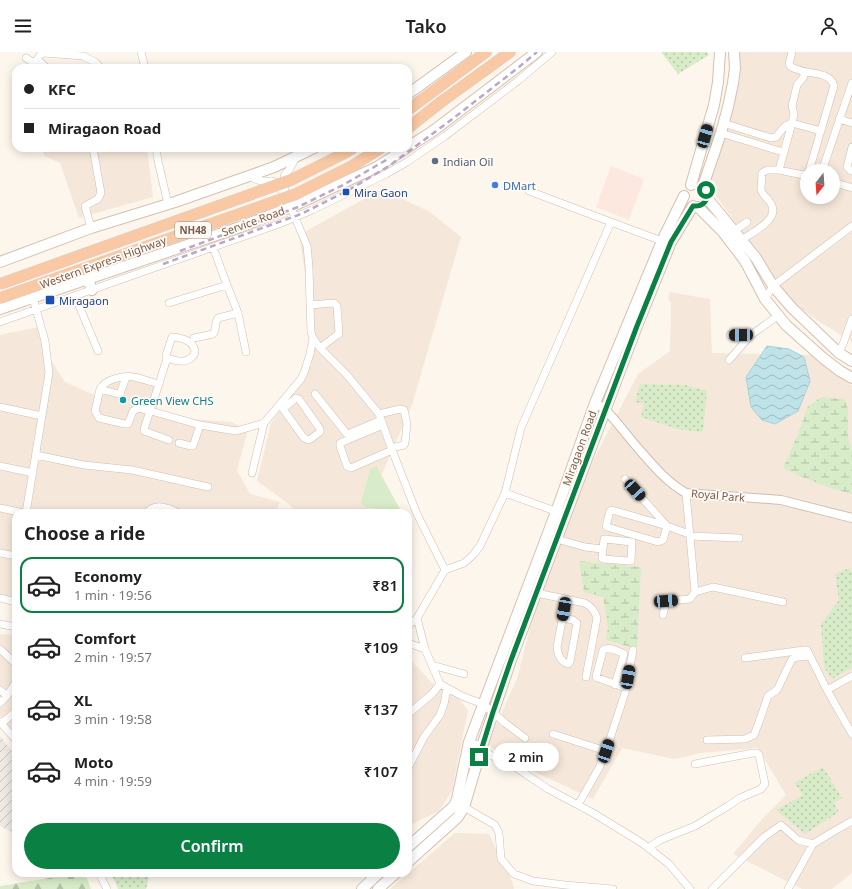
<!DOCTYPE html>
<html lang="en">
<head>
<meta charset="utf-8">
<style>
  body { margin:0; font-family:"Noto Sans",sans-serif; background:#f6f6f6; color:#222; height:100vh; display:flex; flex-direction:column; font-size:15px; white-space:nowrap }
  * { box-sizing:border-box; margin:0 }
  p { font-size:13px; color:#767676 }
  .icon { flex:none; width:22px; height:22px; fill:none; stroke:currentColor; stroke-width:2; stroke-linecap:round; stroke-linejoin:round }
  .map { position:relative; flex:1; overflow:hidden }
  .panel { position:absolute; left:12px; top:457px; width:400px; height:368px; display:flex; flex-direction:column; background:#fff; border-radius:12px; box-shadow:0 2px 10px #0003 }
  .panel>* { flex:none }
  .hud { position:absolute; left:12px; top:12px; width:400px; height:88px; border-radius:12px; box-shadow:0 2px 10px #0003; display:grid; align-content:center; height:88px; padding:0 12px; background:#fff }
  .needle { width:26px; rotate:197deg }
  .controls { position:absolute; left:800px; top:112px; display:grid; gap:8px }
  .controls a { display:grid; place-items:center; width:40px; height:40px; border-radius:50%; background:#fff; box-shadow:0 2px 10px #0003; font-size:20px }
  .end { position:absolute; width:18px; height:18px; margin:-9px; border:5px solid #0b8043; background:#fff; box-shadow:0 0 0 2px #fff }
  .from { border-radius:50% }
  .bubble { position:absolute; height:28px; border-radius:14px; background:#fff; box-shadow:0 2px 10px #0003; font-size:13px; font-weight:600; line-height:28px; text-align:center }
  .car { position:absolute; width:12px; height:24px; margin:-12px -6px; border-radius:5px; box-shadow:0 0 3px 1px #0007; background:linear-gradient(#222 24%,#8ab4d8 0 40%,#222 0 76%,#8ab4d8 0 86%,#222 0) }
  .hud b { display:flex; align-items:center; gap:14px; height:38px; font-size:15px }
  .hud b+b { border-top:1px solid #e0e0e0 }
  .hud i { width:10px; height:10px; background:#222 }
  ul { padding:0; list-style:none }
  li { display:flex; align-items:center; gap:12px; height:56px; margin:0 8px 6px; padding:0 4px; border:2px solid transparent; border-radius:12px }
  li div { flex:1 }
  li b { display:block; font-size:15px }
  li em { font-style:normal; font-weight:600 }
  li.on { border-color:#0b8043 }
  li>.icon { width:36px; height:36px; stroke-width:1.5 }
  h2 { padding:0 12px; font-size:18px; line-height:48px }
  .action { display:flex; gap:8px; margin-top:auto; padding:8px 12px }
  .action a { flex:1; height:46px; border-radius:24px; background:#0b8043; color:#fff; font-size:16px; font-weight:600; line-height:46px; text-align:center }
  header { display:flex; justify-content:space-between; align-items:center; height:52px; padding:0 12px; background:#fff; font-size:18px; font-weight:600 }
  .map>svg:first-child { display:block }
</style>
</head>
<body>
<header><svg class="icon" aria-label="menu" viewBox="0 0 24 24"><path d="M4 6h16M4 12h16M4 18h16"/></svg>Tako<svg class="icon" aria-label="person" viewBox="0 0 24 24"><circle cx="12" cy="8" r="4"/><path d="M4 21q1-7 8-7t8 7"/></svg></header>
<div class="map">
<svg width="852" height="837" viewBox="0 0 852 837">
  <defs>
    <pattern id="industrial-furrows" width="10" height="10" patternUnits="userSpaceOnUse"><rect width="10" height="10" fill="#efe9e4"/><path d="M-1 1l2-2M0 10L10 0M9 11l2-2" fill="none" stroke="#c7c0bb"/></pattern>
    <pattern id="grass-dots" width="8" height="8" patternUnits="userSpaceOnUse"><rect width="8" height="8" fill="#d8ecc9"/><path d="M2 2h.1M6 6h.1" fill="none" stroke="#b4c2a5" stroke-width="1.8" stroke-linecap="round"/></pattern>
    <pattern id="forest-firs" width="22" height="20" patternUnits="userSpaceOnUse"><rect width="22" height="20" fill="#d8ecc9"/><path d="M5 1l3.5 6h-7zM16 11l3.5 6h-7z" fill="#b4c2a5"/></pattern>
    <pattern id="wetland-marsh" width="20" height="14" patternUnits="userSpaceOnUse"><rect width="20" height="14" fill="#d8ecc9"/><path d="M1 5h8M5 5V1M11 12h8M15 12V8" fill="none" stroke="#b4c2a5"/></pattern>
    <pattern id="water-waves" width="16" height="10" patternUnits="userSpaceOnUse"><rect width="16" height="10" fill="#bfe3e8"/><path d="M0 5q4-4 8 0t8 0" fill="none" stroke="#a0bbbe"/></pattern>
  </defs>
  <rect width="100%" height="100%" fill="#fdf6ec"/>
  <path fill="#f5e8da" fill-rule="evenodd" d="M734 0H852V290L820 270 794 252 766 214 709 134 708 124 736 42 740 23ZM807 119H833V145H807Z
    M42 96H147L153 145 79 166 60 111 44 104Z
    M382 137 430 160 461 185 412 353 365 461H289L293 455 257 429 271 371 312 312 315 286 299 183Z
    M670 240 710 247 712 301 811 303 852 334V821L832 837H802L733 802 764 765 786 743 758 696 701 701 674 707 622 696 593 747 520 713 487 693 517 627 540 536 588 418 638 322 670 299 671 251 668 247Z
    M38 275 43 296 65 330 94 343 99 332 133 320 161 331 155 364 231 370 248 378 237 418 250 442 280 450 275 461H16V549L0 544V283Z
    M0 582 16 583V681L0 664Z
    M408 605 432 631 457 645 468 658 452 739 439 759 408 774Z
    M455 781 489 782 512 829 514 837H390Z"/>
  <path fill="#fde8e0" d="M611 114 644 127 629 168 596 155Z"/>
  <path fill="url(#industrial-furrows)" d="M0 684 16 704V782L0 774Z"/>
  <path fill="url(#grass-dots)" d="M661 0H707L709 3 678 22Z
    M640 332 685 333 707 339 703 380 678 377 641 365 644 352 635 350Z
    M850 516 852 520V616L832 627 824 615 821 572 839 548 835 522Z
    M823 715 842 746 834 751 839 760 805 782 776 758 803 743 794 731Z
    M111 821H150L146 837H118Z"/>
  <path fill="url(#forest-firs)" d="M80 821H85L91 837H0V834Z"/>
  <path fill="url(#wetland-marsh)" d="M822 345 845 347 848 358V384L851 395 852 396V442C828 436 805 427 783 416L798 382 808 354Z
    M579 509 641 515 637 597 606 588 608 574 603 545 584 540Z"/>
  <path fill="#d8ecc9" d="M377 414V415L401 459 367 456 361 451 370 417Z"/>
  <path fill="url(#water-waves)" stroke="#a5d3da" d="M767 294 789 297 804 305 810 329 798 359 775 372 762 368 751 355 746 325Z"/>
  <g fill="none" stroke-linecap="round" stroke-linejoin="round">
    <defs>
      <path id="minor" d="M141 0 145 16
        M792 0 789 12 791 15C796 17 801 19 807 20 817 22 831 22 834 34L809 119
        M26 6 34 11 35 10 41 2 43 1 83 4 95 10 98 13V16
        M38 8 47 16
        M839 67 852 71
        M723 71 771 86 776 85 785 74 792 71 794 62 792 54 797 33 803 26 805 20
        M721 81 783 100
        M852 95 847 115 850 118 852 119
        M156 96 158 109 168 152
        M779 118 803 123 807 122
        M822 119 852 31
        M249 124 257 128 263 129H271L275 130 279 136 284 141 285 133 284 125 285 122 289 118 296 105
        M833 130 852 136
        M289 151 307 194 309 215 310 253 311 280 313 286 320 296 347 323 379 362 392 398 417 462 445 518 417 566
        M611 170 662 189
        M91 176 85 154 98 147 101 141 93 96
        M734 179 747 170
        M741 188C753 180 782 167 770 150 767 146 762 143 761 137 761 133 762 126 762 121L767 118H779L792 71 821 79
        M213 195 227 233 238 261 246 300
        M75 244 98 299
        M765 247 773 234 852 174
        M169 251 227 233
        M310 253 334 251 337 254 339 282 337 283 320 296
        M0 270 279 172 312 158 386 122 407 110 445 84 519 28 552 0
        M730 283H751L779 263
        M172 285C179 285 191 288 194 296 198 304 187 310 180 309 176 309 171 307 167 306L166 303Z
        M194 286 213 282C217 278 214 271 218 266L238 261
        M839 301 843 292 852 267
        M729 308 751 283
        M159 332 167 306
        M100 337 118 342H120L126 325
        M315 342 346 381 348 382 381 368
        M280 352 283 357 304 386 309 388 320 380V377L299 347 296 346 283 357
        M0 355 42 364
        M379 362 400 357 404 358 407 372 405 391 404 393 391 396
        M383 373 340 391V394L347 414 351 416 392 398
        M169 388 144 379V377L159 332C151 330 143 327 134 325 124 323 105 327 100 337 98 344 97 352 95 359L99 366 125 372H128L133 359 138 356 151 359 200 373 236 379 264 371 301 327 304 321 310 302 313 286
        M179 391 191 394H193L200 373
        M36 403 84 413 132 418 208 435
        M0 414 33 421
        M252 421 264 371
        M625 427 667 474 689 482
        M505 441 566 463
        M0 456 23 461
        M612 458 667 474 663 488 658 490 607 475 606 474 610 459Z
        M26 461 49 321 45 289 33 246
        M146 461C149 458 153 455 157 455 163 454 174 458 179 461
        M690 484 739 486
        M557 487 585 495 602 497
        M604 487H605L632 490 631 509H629L603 507 602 506Z
        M0 501 16 504
        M445 518 464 511 473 503 480 494 505 441 521 376 611 170 529 139
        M695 540 713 535 783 550
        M536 541 585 551C592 555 595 559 597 566L586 625
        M0 546 16 550
        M663 563 666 549 690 547 695 540 686 441
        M563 566 573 568 577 571 570 610 568 612C560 609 558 603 557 595L566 547
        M0 572 16 575
        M408 574 417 566 425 597
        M408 591 425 597 440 632 462 644 483 652 505 671 525 686
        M0 597 16 612
        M745 606 804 598H807L827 638 852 682
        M432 613 464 622
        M615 633 624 602C618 599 609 594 603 598L596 625 598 626 626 636
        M0 638 7 644
        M827 638 852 624
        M0 651 7 644 16 630
        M408 662 432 642 440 632
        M0 670 16 688
        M2 671 16 659
        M553 682 606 699 625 641 633 598
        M707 688 745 687 754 683 759 670 768 644 777 638 792 607 798 605 810 604
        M467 702 479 705 490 703 482 694 469 690
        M490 703 509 711 548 737 593 761 642 791 669 812 690 837
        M408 716 424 685 440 663 444 652 447 636
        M578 753 599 716 606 699
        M464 755 495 773 499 781 501 807 514 822 533 829 565 833 613 837
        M648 796 660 788 695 774 728 754 740 746 761 737 765 732 759 703 757 701H753L695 712
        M99 821 107 837
        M712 837 764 785 781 773 798 788 813 792
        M788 837 813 792 831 781 852 769"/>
      <path id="tertiary" d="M595 351 605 357C616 369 626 382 637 395 652 412 666 430 686 441L781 448 852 466"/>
      <path id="secondary" d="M408 42 466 0
        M691 133 714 53 718 30 720 0
        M703 134 721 81 728 55 733 31 735 16 734 0
        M707 146 756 206 773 234 792 256 839 301 852 309
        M698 155 723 180 745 209 765 247 786 273 823 306 840 319 852 326
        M0 210 91 176 175 150 249 124 274 115 314 96
        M88 227 92 238
        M0 257 240 175 291 155 377 115 433 79 537 0
        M408 795 454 754 457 747 469 690 556 460 595 351 662 189 684 144
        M408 810 458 765 464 755 482 694 511 608 637 274 671 190 693 154
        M362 837 379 821
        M378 837 396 821"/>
      <path id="trunk" d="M408 58 486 0
        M408 76 441 50 510 0"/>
    </defs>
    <use href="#minor" stroke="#d1beb0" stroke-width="8"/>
    <use href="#tertiary" stroke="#d1beb0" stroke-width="10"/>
    <use href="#secondary" stroke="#d6c0b0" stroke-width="12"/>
    <use href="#trunk" stroke="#dad1cd" stroke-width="12"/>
    <use href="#minor" stroke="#fff" stroke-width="7"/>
    <use href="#tertiary" stroke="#fff" stroke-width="8"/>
    <use href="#secondary" stroke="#fff" stroke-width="10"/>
    <use href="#trunk" stroke="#f9c8a4" stroke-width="11"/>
    <path stroke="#b9a8c9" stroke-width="2.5" stroke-dasharray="6 4" stroke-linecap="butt" d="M180 199 298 155 343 133 388 107
      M163 212 301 162 347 139 389 114 455 65 519 15 537 0"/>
    <defs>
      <path id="trunk-bridge" d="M0 232 291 128 345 101 353 96
        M0 246 296 142 352 114 381 96"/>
    </defs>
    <use href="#trunk-bridge" stroke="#dad1cd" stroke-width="12" stroke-linecap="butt"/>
    <use href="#trunk-bridge" stroke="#f9c8a4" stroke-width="11"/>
  </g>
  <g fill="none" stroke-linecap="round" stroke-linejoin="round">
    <path stroke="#0b8043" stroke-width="5" d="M479 705 493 660 511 608 637 274 671 190 693 154C703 155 710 148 706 138"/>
  </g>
  <circle fill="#5c6f8a" stroke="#fffaf3" stroke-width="1.5" cx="435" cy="109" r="4"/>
  <circle fill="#3f7fe0" stroke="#fffaf3" stroke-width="1.5" cx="495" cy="133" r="4"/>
  <g fill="#1a4fb4" stroke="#fffaf3" stroke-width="1.5">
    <rect x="342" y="136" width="8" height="8" rx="2"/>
    <rect x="45" y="243" width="10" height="10" rx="2"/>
  </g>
  <circle fill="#0f9aa8" stroke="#fffaf3" stroke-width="1.5" cx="123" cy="348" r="4"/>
  <g text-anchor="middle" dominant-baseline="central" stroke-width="3.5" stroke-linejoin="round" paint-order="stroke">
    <rect fill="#fffaf3" stroke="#a28b7f" stroke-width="1" x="175" y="170" width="36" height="16" rx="3"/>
    <g font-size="10" font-weight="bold" fill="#7a5c4d">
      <text x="193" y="178">NH48</text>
    </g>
    <g font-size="11" fill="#4e5e75" stroke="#fffaf3" text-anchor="start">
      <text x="443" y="109">Indian Oil</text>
    </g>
    <g font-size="11" fill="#366cbe" stroke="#fffaf3" text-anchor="start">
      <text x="503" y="133">DMart</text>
    </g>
    <g font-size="11" fill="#164399" stroke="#fffaf3" text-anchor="start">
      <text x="354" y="140">Mira Gaon</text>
      <text x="59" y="248">Miragaon</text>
    </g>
    <g font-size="11" fill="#7a5c4d" stroke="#fffaf3">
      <text transform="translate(253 169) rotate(-20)">Service Road</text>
      <text transform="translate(103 210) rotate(-20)">Western Express Highway</text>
      <text transform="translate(579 396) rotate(-70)">Miragaon Road</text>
      <text transform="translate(718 443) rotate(5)">Royal Park</text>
    </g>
    <g font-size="11" fill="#0d838f" stroke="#fffaf3" text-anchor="start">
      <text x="131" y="348">Green View CHS</text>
    </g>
  </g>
</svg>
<div class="controls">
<a><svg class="needle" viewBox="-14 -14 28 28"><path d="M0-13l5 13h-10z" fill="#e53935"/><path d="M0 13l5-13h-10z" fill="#767676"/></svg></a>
</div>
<i class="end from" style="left:706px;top:138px"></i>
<i class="end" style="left:479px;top:705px"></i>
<div class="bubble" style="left:493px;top:691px;width:66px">2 min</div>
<i class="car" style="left:705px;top:84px;rotate:16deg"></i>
<i class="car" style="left:741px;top:283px;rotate:269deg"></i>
<i class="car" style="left:635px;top:438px;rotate:138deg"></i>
<i class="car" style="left:666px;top:549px;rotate:86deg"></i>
<i class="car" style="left:564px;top:557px;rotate:190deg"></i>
<i class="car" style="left:628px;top:625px;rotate:10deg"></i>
<i class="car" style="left:606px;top:699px;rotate:18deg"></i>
<div class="hud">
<b><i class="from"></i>KFC</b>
<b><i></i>Miragaon Road</b>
</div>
<section class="panel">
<h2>Choose a ride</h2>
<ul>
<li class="on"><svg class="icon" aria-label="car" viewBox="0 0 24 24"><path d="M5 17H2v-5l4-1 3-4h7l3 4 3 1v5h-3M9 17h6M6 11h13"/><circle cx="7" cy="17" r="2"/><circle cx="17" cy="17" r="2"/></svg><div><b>Economy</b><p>1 min · 19:56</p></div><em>₹81</em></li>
<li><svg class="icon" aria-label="car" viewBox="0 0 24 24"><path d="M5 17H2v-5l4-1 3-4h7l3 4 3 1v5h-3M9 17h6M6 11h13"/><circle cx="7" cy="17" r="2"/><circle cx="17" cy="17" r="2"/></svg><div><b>Comfort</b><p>2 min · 19:57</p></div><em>₹109</em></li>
<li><svg class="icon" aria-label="car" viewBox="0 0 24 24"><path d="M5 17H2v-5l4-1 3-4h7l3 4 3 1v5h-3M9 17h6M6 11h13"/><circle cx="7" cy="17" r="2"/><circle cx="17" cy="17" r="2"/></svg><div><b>XL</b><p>3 min · 19:58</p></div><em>₹137</em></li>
<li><svg class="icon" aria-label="car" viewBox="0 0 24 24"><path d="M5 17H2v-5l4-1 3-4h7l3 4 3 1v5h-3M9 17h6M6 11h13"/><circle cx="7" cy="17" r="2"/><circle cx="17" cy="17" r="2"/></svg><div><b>Moto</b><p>4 min · 19:59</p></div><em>₹107</em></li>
</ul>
<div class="action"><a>Confirm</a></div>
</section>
</div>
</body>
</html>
